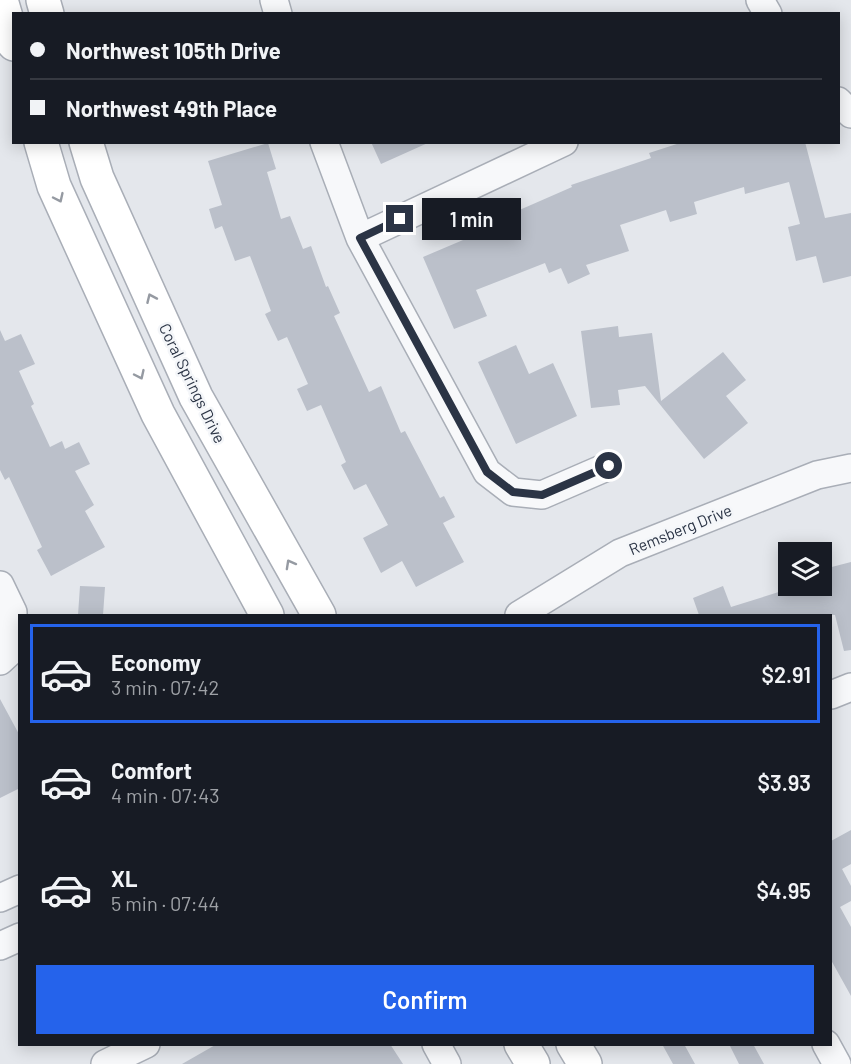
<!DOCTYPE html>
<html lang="en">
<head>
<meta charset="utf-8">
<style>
  body { margin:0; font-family:Barlow,sans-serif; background:#20242c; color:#f1f3f6; height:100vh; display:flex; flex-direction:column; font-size:22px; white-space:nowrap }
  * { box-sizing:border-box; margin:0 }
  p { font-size:20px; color:#9ea1a6 }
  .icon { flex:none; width:33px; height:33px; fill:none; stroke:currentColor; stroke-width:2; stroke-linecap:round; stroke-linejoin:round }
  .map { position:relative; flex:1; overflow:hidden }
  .panel { position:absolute; left:18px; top:614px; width:814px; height:432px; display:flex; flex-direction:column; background:#171b24; border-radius:0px; box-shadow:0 3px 15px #0003 }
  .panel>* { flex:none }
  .hud { position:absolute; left:12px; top:12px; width:828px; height:132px; border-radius:0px; box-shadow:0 3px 15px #0003; display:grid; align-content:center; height:132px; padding:0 18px; background:#171b24 }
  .buttons { position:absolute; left:778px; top:542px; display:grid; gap:12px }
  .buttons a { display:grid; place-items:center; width:54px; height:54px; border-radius:0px; background:#171b24; box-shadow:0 3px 15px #0003; font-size:30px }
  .end { position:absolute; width:27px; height:27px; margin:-14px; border:8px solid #2b3445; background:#fff; box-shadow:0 0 0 3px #fff }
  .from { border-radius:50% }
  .bubble { position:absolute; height:42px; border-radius:0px; background:#171b24; box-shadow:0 3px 15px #0003; font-size:20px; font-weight:600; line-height:42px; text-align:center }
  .hud b { display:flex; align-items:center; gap:21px; height:57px; font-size:22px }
  .hud b+b { border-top:2px solid #363941 }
  .hud i { width:15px; height:15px; background:#f1f3f6 }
  ul { padding:10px 0 0; list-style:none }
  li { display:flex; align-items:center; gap:18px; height:99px; margin:0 12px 9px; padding:0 6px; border:3px solid transparent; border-radius:0px }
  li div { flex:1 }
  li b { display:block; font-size:22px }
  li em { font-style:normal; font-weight:600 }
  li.current { border-color:#2563eb }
  li>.icon { width:54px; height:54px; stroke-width:1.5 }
  .primary-button { display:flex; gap:12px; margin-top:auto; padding:12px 18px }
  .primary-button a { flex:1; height:69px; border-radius:0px; background:#2563eb; color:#fff; font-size:24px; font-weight:600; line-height:69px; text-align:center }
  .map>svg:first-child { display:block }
</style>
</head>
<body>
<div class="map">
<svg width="851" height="1064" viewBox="0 0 851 1064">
  <rect width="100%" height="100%" fill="#e4e7ec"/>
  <path fill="#bbc0ca" d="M371 142H430L381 164Z
    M683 142H805L825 218 851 213V276L823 283 816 256 796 261 788 227 800 224 789 182 745 194 744 187 694 202 697 214 670 222 666 210 620 225 629 251 586 265 590 274 568 284 561 268 549 273 545 263 476 290 487 316 454 329 423 257 496 226 494 221 572 187 571 185 651 158 649 153Z
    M268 143 276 169 267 172 281 219 290 216 303 249 311 246 326 287 328 286 340 313 334 316 369 392 381 386 401 433 405 431 440 498 444 496 455 517 443 523 464 562 416 587 402 561 381 573 363 538 388 525 366 484 354 490 341 465 346 462 321 405 307 411 297 389 308 384 287 337 278 341 265 314 271 311 250 256 235 261 222 226 215 229 209 209 222 205 208 161Z
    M618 326 619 337 652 333 661 401 723 352 746 380 726 396 748 423 704 459 645 386 618 390 620 405 591 408 581 331Z
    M0 330 5 341 21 334 35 364 19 371 34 404 31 406 50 447 62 441 65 449 79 442 90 464 75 471 94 505 85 511 105 547 51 576 37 550 42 547 9 477 5 480 0 470Z
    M516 345 529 374 553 363 577 416 516 444 478 362Z
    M851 562V650L844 651 835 615H699L693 598 723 586 731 607 801 585H828L824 569Z
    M80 586 105 587 103 615H78Z
    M0 699 20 736V788L0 798Z
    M851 830V864L842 869 851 886V901L840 907 851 927V996L831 960V841Z
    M217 1044H390L403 1064H182Z
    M662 1044H684L695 1064H673Z
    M729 1044H753L764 1064H739Z"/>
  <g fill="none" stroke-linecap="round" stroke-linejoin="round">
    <defs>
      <path id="street" d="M274 0 278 14
        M760 0 768 14
        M838 101 851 114
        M324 142 360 238 487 472 513 492 542 495 609 466
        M360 238 564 142
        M0 585 13 612V649L0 661
        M519 615 620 553 817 475 851 468
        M831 695 851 687
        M0 898 20 889
        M0 946 20 937
        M436 1044 447 1064
        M826 1044 837 1064
        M105 1064 146 1044"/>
      <path id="secondary" d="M1 0 14 44
        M43 0 47 14
        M41 142 54 186 158 414 267 615
        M86 142 97 178 196 397 319 615
        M521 1044 533 1064
        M573 1044 585 1064"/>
    </defs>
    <use href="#street" stroke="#a9aeb7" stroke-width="30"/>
    <use href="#secondary" stroke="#a9aeb7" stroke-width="36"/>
    <use href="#street" stroke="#f7f8fa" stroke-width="27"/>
    <use href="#secondary" stroke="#fff" stroke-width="33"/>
  </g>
  <defs><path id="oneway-chevron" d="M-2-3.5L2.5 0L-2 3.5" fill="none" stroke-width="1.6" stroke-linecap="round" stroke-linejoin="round" transform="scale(1.5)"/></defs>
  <g stroke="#959aa2">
    <use href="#oneway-chevron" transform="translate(59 198) rotate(65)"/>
    <use href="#oneway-chevron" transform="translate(151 298) rotate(-114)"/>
    <use href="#oneway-chevron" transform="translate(140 375) rotate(65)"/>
    <use href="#oneway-chevron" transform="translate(290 564) rotate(-119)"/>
  </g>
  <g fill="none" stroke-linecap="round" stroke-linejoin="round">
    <path stroke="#2b3445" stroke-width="8" d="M400 219 360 238 487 472 513 492 542 495 609 466"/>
  </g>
  <g text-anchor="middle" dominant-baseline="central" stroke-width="5" stroke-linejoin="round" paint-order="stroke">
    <g font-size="16" fill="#2b3445" stroke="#f4f6f9">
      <text transform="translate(193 383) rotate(64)">Coral Springs Drive</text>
      <text transform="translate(680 529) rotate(-22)">Remsberg Drive</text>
    </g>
  </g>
</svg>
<div class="buttons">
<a><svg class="icon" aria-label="layers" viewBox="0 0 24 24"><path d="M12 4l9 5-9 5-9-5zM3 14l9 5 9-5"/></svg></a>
</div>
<i class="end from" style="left:609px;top:466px"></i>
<i class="end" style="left:400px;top:219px"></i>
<div class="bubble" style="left:422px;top:198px;width:99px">1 min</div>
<div class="hud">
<b><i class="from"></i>Northwest 105th Drive</b>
<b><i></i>Northwest 49th Place</b>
</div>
<section class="panel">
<ul>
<li class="current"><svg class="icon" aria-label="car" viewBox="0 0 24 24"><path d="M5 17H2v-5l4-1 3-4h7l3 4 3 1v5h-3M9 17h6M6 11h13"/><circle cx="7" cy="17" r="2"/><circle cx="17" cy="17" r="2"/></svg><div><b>Economy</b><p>3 min · 07:42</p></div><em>$2.91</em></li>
<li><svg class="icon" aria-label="car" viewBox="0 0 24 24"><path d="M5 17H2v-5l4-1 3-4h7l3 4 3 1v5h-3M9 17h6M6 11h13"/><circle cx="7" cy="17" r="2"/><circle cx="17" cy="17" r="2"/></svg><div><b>Comfort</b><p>4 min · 07:43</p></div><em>$3.93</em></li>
<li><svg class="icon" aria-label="car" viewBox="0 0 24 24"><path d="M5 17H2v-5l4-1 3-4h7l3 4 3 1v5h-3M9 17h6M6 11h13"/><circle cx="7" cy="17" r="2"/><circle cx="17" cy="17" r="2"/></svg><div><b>XL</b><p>5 min · 07:44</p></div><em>$4.95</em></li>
</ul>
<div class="primary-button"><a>Confirm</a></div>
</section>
</div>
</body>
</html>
